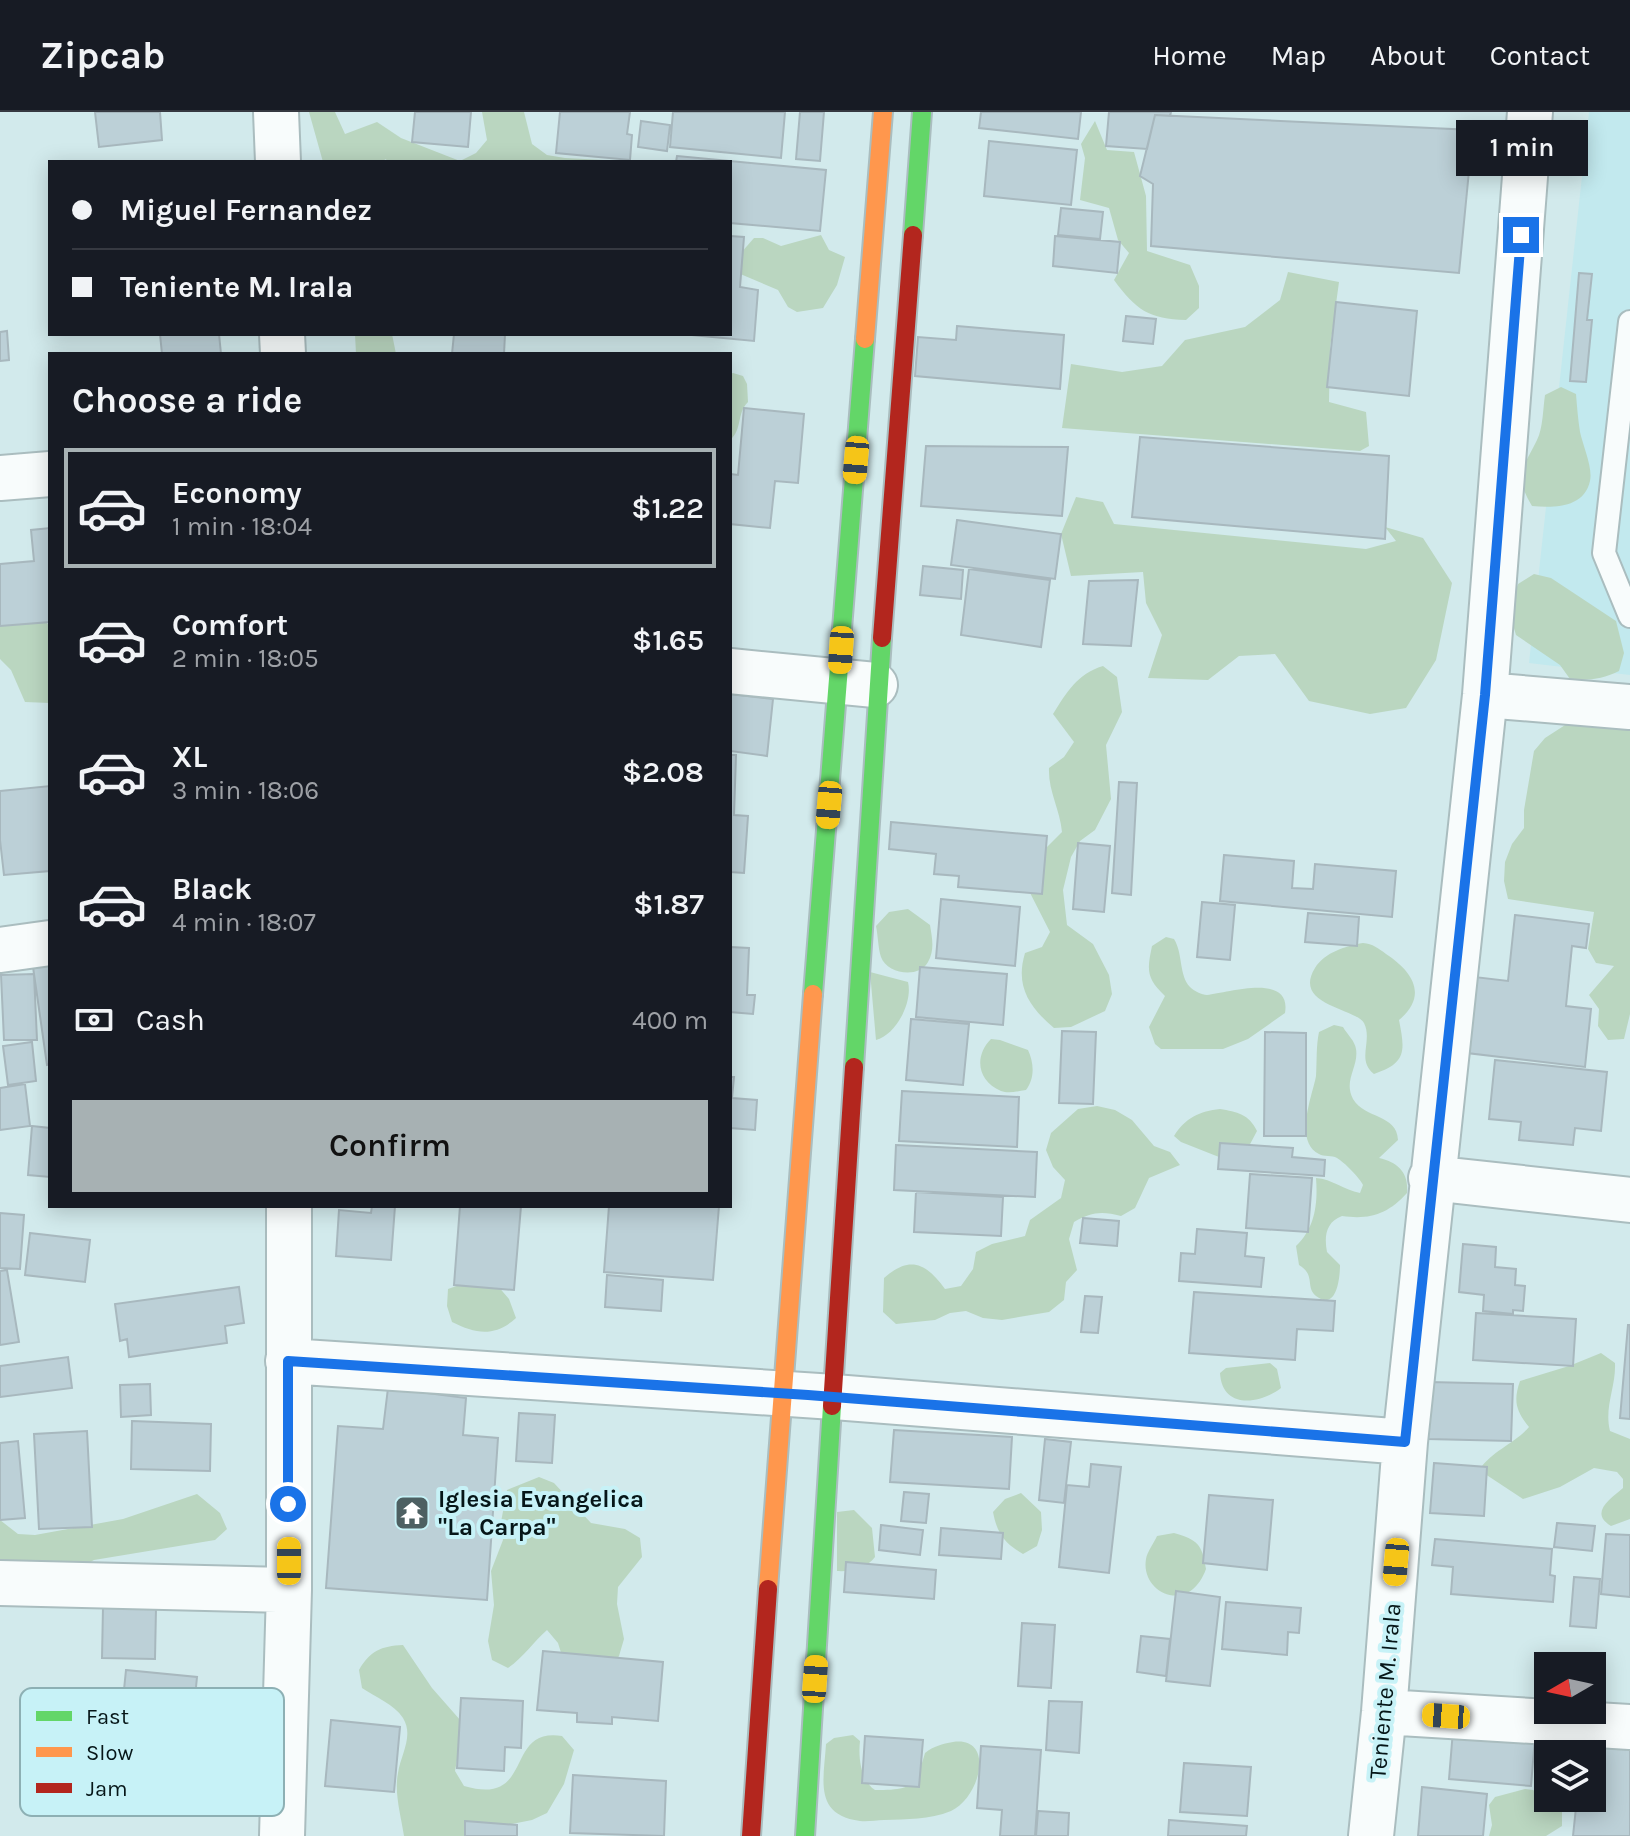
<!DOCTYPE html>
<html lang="en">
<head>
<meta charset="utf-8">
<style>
  body { margin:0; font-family:Karla,sans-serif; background:#20242c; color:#f1f3f6; height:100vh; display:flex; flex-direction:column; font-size:30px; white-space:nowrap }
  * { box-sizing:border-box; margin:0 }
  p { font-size:26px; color:#9ea1a6 }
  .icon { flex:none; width:44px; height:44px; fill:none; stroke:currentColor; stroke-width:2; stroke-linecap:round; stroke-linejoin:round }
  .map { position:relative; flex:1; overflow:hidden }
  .side { position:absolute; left:48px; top:240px; width:684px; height:856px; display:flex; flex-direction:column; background:#171b24; border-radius:0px; box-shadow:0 4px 20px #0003 }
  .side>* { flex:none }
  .hud { position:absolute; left:48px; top:48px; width:684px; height:176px; border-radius:0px; box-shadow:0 4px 20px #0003; display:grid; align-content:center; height:176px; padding:0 24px; background:#171b24 }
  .needle { width:52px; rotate:261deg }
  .controls { position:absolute; left:1534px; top:1540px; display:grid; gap:16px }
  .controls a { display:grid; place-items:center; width:72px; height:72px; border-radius:0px; background:#171b24; box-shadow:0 4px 20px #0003; font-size:40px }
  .end { position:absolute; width:36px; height:36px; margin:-18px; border:10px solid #1a73e8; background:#fff; box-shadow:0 0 0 4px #fff }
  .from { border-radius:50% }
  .bubble { position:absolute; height:56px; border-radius:0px; background:#171b24; box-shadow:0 4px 20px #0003; font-size:26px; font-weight:600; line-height:56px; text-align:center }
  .car { position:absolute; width:24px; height:48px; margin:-24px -12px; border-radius:10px; box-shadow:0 0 6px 2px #0007; background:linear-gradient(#f5c518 24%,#345 0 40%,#f5c518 0 76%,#345 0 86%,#f5c518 0) }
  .hud b { display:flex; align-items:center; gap:28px; height:76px; font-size:30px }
  .hud b+b { border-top:2px solid #363941 }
  .hud i { width:20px; height:20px; background:#f1f3f6 }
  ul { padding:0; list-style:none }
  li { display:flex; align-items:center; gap:24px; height:120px; margin:0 16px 12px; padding:0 8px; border:4px solid transparent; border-radius:0px }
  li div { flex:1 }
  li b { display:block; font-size:30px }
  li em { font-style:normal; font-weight:600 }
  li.active { border-color:#a7b1b3 }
  li>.icon { width:72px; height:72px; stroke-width:1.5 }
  h2 { padding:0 24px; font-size:36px; line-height:96px }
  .pay { display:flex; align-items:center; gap:20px; height:88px; padding:0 24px; font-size:30px }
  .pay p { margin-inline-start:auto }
  .cta { display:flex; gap:16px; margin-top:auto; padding:16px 24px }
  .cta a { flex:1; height:92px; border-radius:0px; background:#a7b1b3; color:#111; font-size:32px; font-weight:600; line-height:92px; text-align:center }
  header { display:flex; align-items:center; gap:48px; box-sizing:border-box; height:112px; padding:0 40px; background:#171b24; border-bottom:2px solid #363941 }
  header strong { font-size:38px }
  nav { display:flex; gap:44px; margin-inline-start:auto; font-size:28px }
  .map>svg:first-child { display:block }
</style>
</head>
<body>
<header>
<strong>Zipcab</strong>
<nav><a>Home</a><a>Map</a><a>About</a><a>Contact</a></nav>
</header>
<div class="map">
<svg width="1630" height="1724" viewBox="0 0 1630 1724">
  <rect width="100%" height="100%" fill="#d2eaec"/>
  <path fill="#c2e9ee" d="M1589 0H1630V563L1529 551Z"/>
  <path fill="#bad6c0" d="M309 0H335L345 22 377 10 401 26 460 49 476 41 487 28 482 0H524L532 32 547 43 565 46 642 50H387L386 47 381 50H323Z
    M1095 9 1107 38 1134 40 1146 84 1147 139 1190 153 1199 174V196L1186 208C1149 207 1136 198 1114 168L1129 141 1118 128 1109 96 1080 88 1085 46 1081 32Z
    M821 123 829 138 845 145 837 173 823 196 797 200 788 195 778 178 738 161 740 142 754 126H763L781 134Z
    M1288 160 1339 170 1330 236 1329 290 1366 300 1369 334 1360 339 1062 316 1071 252 1122 260 1162 254 1185 228 1245 215 1280 188Z
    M355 222H392L396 242H356Z
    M733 261 743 264 747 272 748 290C736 302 743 317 730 328V262Z
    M1561 275 1576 282C1577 295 1578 307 1580 320 1583 334 1593 356 1590 369 1584 396 1554 396 1532 394 1513 362 1523 357 1537 328 1543 316 1543 296 1545 283Z
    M1076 385 1103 390 1114 412 1366 437 1396 429 1385 415 1423 426 1452 471 1436 548 1406 596 1370 602 1309 589 1275 542 1239 544 1208 568 1148 566 1162 523 1146 491 1143 460 1071 464 1061 422Z
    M0 455 34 500 50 514V591L25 590 11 558 0 547Z
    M1534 462 1551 466 1616 509 1624 541 1619 559C1602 567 1589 569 1570 567L1560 553 1516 523 1511 506 1512 488 1518 472Z
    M1103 554 1117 565 1122 600 1106 633 1111 687 1095 718 1080 729 1071 745 1063 778 1067 813 1093 832 1109 863 1112 882 1105 899 1071 915 1054 916C1029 895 1015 874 1025 841L1042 835 1050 820 1026 773 1025 757 1062 720C1060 697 1048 679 1049 656L1064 645 1074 630 1053 602C1067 580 1077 562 1103 554Z
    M1630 605V902L1624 927 1608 928 1598 914 1599 897 1589 883 1614 854 1596 851 1588 837 1594 800 1508 787 1504 769 1505 750 1512 732 1524 716V698L1534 639 1545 626 1576 606Z
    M908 797 930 813C932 826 935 838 928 850 919 867 887 862 881 845 878 836 878 823 876 814L889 800Z
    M1166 825 1174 827C1183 841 1179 864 1190 875 1194 879 1202 883 1207 883 1228 881 1292 860 1285 901L1248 927 1223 937H1161L1155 932 1149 915 1165 884C1146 866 1147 858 1152 834Z
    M1363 831C1373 832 1378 836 1386 842 1412 859 1429 883 1399 908 1405 939 1407 951 1374 962 1356 948 1373 929 1364 911 1355 896 1292 893 1315 856 1325 840 1346 834 1363 831Z
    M870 860 908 870C913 890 896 923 876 928Z
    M1334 913 1343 915C1347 922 1355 929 1356 937 1359 955 1343 968 1353 987 1365 1007 1397 1002 1398 1028L1379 1046C1398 1050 1409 1061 1407 1081 1388 1102 1370 1108 1342 1104 1326 1110 1324 1124 1327 1140L1340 1153C1340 1165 1337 1200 1316 1184 1305 1175 1316 1163 1299 1153L1296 1134C1315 1116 1318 1092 1316 1066 1332 1067 1344 1078 1360 1081L1363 1073C1360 1066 1344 1050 1337 1046 1332 1043 1324 1045 1319 1042 1293 1029 1313 982 1316 964 1317 949 1316 934 1319 920Z
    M991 927 1000 928 1028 938C1034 951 1035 966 1026 978 1018 979 1009 982 1001 979 977 969 974 944 991 927Z
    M1097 994 1115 998 1132 1008 1154 1034 1170 1040 1180 1053 1149 1066 1135 1096 1121 1104C1102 1099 1091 1100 1074 1110L1069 1127 1077 1158 1066 1170 1064 1188 1049 1200 1002 1208 983 1206 966 1199 950 1201 935 1208 896 1212 883 1200 884 1166C910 1143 926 1151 945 1177L961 1174 973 1157 976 1140 992 1132 1025 1124 1030 1108 1061 1086 1065 1068 1053 1055 1046 1038 1051 1021 1078 997Z
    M1220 997C1237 1000 1249 1002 1257 1019L1248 1036 1224 1047 1181 1030 1174 1024C1185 1006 1200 999 1220 997Z
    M465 1171 497 1173 509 1187 516 1206C495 1225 476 1222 452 1210L447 1194 448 1177Z
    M1601 1241 1615 1251C1616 1275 1604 1295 1610 1319L1630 1327V1407L1611 1414C1589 1401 1610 1387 1623 1376V1367L1617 1360 1594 1356 1560 1375 1523 1387 1479 1358C1493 1338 1514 1332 1529 1315 1516 1299 1513 1289 1520 1269L1569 1254Z
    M1270 1251 1277 1257 1281 1276C1259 1293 1222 1297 1220 1261L1226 1256Z
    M539 1365 554 1371 591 1411 625 1417 640 1426 642 1445 618 1475 617 1492 624 1527 619 1544 608 1560 563 1547 558 1531 547 1518C533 1530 524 1545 508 1556L492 1548 488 1529 494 1493 491 1459 503 1428 501 1410 507 1378Z
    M1021 1381 1041 1400 1042 1418 1037 1434 1023 1442C1004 1431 997 1421 993 1400L1005 1387Z
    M197 1382 220 1401 227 1417 215 1428 94 1448 60 1466 0 1457V1408L18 1422 35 1423 123 1407Z
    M854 1398 872 1416 875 1445C867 1456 850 1460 837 1459V1400Z
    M1174 1421C1198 1428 1202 1432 1206 1457 1189 1504 1140 1481 1146 1447 1147 1440 1154 1431 1157 1424Z
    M403 1533 432 1576 461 1609V1626L455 1659 464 1674C536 1695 503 1615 562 1624L574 1638 564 1672 547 1701 532 1708 481 1718 472 1724H404C401 1704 394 1681 398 1661 401 1642 414 1624 403 1606 394 1592 375 1585 362 1576L359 1558C370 1539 381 1534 403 1533Z
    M853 1623 860 1629C858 1646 861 1669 875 1678 913 1678 915 1675 925 1641 934 1634 942 1632 953 1630 996 1624 980 1686 951 1699 929 1708 907 1707 884 1708 876 1708 868 1710 860 1709 813 1703 824 1667 826 1632L834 1626Z
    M1525 1677 1533 1678 1562 1697V1714L1546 1724H1489L1492 1713 1489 1693 1495 1685Z"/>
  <path fill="#bcd0d7" stroke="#a8b8be" stroke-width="2" d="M95 0H160L162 28 99 35Z
    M415 0H471L468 35 412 30Z
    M560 0H630L627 22 632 23 630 48 556 41Z
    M673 0H785L781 46 670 35Z
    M800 0H824L820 49 796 47Z
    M981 0H1081L1078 27 979 16Z
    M1109 0H1171L1170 4 1155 3 1147 37 1106 34Z
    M1155 3 1473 18 1459 161 1151 134 1153 72 1140 64Z
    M641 9 670 13 667 39 638 35Z
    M989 29 1077 38 1071 93 984 84Z
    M677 44 826 58 820 119 730 111V50H676Z
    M1061 96 1103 100 1100 127 1058 123Z
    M730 124 744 125 740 175 758 178 754 229 681 222H730Z
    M1055 124 1120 130 1117 161 1053 154Z
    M1579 161 1592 162 1587 208H1592L1586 270 1570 269Z
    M1336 190 1417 199 1409 284 1327 275Z
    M1126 204 1156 207 1153 232 1123 229Z
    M957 214 1064 223 1060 277 915 264 918 225 956 228Z
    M7 219 9 248 0 249V220Z
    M160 222H219L221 242H162Z
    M454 222H505L504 242H452Z
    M744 296 804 302 798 371 775 369 770 416 730 412V362L738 363Z
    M1140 325 1389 344 1385 427 1132 405Z
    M926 334 1068 335 1062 404 921 394Z
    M957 408 1061 422 1055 467 951 453Z
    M50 416V510L0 514V452L34 449 31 418Z
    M923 454 963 458 961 487 920 483Z
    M969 457 1050 468 1041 535 961 523Z
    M1138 468 1131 534 1083 532 1089 469Z
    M730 582 773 587 767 644 730 639Z
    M730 643H736L734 703 748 704 744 761 730 760Z
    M1119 670 1137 671 1131 783 1112 781Z
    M50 674V759L4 763 0 728V679Z
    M891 710 1047 724 1042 782 958 775 959 764 934 762 936 742 889 737Z
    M1078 731 1110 734 1104 800 1073 797Z
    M1224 743 1294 749 1292 776 1313 777 1315 752 1396 759 1392 805 1220 789Z
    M941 787 1020 795 1015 854 936 846Z
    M1202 790 1235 793 1230 848 1197 845Z
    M1308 801 1359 805 1357 834 1305 830Z
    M1515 803 1589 812 1586 836 1572 834 1566 894 1591 897 1585 955 1467 941 1475 865 1508 869Z
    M730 835 749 836 747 883H755L753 902 730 900Z
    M50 846V952L47 953 32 848Z
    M920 855 1007 862 1003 913 916 905Z
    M34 862 37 928H4L1 863Z
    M911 907 969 912 963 973 906 968Z
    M1062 919 1096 920 1093 992 1059 991Z
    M1265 920 1306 921V1024H1264Z
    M32 930 36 969 8 973 3 934Z
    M1495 948 1607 960 1601 1019 1575 1016 1573 1033 1519 1028 1521 1010 1489 1007Z
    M730 965H734L732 986 757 988 755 1018 730 1016Z
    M25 972 30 1014 0 1018V976Z
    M902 979 1019 985 1017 1035 899 1029Z
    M32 1014 50 1016V1065L28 1063Z
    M1220 1031 1293 1036 1292 1045 1325 1048 1324 1064 1218 1057Z
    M896 1033 1037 1040 1035 1085 894 1078Z
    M1250 1062 1312 1066 1308 1120 1246 1116Z
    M916 1080 1003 1085 1001 1124 914 1120Z
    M372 1094H395L391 1148 336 1144 339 1098 371 1101Z
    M460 1094H521L514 1178 454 1173Z
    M609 1094H719L713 1168 604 1160Z
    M0 1101 24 1103 20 1157 0 1156Z
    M1083 1106 1119 1109 1117 1134 1080 1131Z
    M1197 1117 1247 1121 1245 1144 1264 1146 1261 1175 1179 1169 1181 1141 1195 1142Z
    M30 1121 90 1128 85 1170 25 1163Z
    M1463 1132 1496 1135 1495 1155 1516 1157 1515 1173 1525 1174 1523 1199 1513 1198V1202L1483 1199 1484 1183 1459 1180Z
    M7 1158 19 1230 0 1233V1159Z
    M607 1163 663 1168 661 1199 605 1195Z
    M239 1175 244 1211 225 1214 227 1231 129 1245 127 1227 120 1229 115 1192Z
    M1194 1180 1335 1189 1333 1219 1297 1217 1295 1248 1189 1241Z
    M1085 1184 1102 1185 1098 1221 1081 1220Z
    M1476 1201 1576 1207 1573 1254 1473 1248Z
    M1628 1213H1630V1307L1620 1306Z
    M68 1245 72 1276 0 1285V1254Z
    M1429 1270 1513 1272 1511 1329 1428 1327Z
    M150 1272 151 1303 121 1305 120 1273Z
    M388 1276 466 1286 463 1323 498 1326 487 1488 326 1476 338 1314 383 1317Z
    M519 1301 555 1303 552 1351 516 1349Z
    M132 1309 211 1312 210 1359 131 1357Z
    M894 1318 1012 1325 1009 1377 890 1370Z
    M87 1319 92 1415 39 1417 34 1322Z
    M1045 1327 1071 1330 1064 1391 1039 1388Z
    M18 1329 25 1406 0 1408V1331Z
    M1434 1351 1487 1355 1484 1404 1430 1401Z
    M1091 1352 1121 1355 1109 1461 1059 1455 1067 1373 1089 1375Z
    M904 1380 929 1382 926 1411 901 1409Z
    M1209 1383 1273 1388 1267 1458 1203 1451Z
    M1557 1411 1595 1414 1592 1439 1554 1435Z
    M881 1413 923 1418 920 1443 879 1438Z
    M941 1416 1003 1421 1001 1447 939 1443Z
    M1606 1422 1630 1423V1485L1601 1482Z
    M1435 1427 1552 1437 1550 1463 1555 1464 1553 1490 1451 1482 1453 1455 1432 1453Z
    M846 1450 936 1458 934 1487 844 1480Z
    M1574 1465 1600 1467 1596 1516 1570 1514Z
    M1176 1479 1220 1485 1210 1574 1166 1569Z
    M1226 1490 1301 1496 1299 1521 1288 1520 1287 1543 1222 1537Z
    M103 1495 156 1496 155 1547 102 1546Z
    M1022 1511 1055 1513 1051 1576 1018 1574Z
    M1141 1524 1170 1527 1166 1564 1137 1560Z
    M543 1539 663 1550 658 1609 612 1605V1612L577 1610V1601L537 1598Z
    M126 1558 197 1565 192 1615 171 1612 169 1634 126 1629 128 1608 121 1607Z
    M461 1586 523 1589 521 1636 505 1635 504 1659 457 1656Z
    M1049 1589 1082 1590 1079 1641 1046 1638Z
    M1454 1606 1536 1614 1531 1674 1449 1667Z
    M331 1608 400 1615 394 1680 325 1674Z
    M865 1624 923 1628 919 1675 862 1671Z
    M1595 1625 1630 1629V1724H1573L1577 1686H1592Z
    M981 1634 1041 1638 1035 1724H1000L1002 1698 977 1696Z
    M1184 1651 1251 1655 1247 1704 1180 1700Z
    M573 1663 666 1669 664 1724 570 1721Z
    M1422 1675 1487 1682 1483 1724H1418Z
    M1038 1699 1069 1701 1068 1724H1036Z
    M1169 1708 1247 1714 1246 1724H1168Z
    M465 1709 517 1713V1724H465Z"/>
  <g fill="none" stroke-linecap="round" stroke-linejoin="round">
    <defs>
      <path id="lane" d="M1630 210 1604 441 1630 504"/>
      <path id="street" d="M276 0 278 50
        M282 222 283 242
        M0 366 50 362
        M730 559 875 573
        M1485 583 1630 595
        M0 838 50 831
        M1431 1066 1630 1088
        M288 1249 834 1285 1405 1330
        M0 1471 289 1478
        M1384 1600 1630 1615
        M282 1724 289 1478V1094
        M1371 1724 1384 1600 1405 1330 1485 583 1530 0"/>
      <path id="fast" d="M913 123 922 0
        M813 882 865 227
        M854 955 882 526
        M805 1724 832 1294"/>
      <path id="slow" d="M865 227 883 0
        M768 1477 813 882"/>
      <path id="jam" d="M882 526 913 123
        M832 1294 854 955
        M751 1724 768 1477"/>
    </defs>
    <use href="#lane" stroke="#aabdbf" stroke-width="26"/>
    <use href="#street" stroke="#aabdbf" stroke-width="48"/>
    <use href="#fast" stroke="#aabdbf" stroke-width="22"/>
    <use href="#slow" stroke="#aabdbf" stroke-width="22"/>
    <use href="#jam" stroke="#aabdbf" stroke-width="22"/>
    <use href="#lane" stroke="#f8fcfc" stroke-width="22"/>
    <use href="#street" stroke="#f8fcfc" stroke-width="44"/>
    <use href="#fast" stroke="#63d668" stroke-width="18"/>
    <use href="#slow" stroke="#ff974d" stroke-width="18"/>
    <use href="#jam" stroke="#b3261e" stroke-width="18"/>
  </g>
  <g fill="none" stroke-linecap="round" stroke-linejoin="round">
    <path stroke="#1a73e8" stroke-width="10" d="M288 1392V1249L808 1283 1405 1330 1485 583 1521 123"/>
  </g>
  <defs>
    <symbol id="temple-square" viewBox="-11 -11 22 22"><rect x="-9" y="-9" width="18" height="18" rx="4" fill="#4d6062" stroke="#c7f2f7"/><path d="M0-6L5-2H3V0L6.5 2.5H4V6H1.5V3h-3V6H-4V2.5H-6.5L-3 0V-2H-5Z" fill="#fff"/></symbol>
  </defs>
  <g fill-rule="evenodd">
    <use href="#temple-square" x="392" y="1381" width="40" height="40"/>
  </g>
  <g text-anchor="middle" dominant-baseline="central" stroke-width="8" stroke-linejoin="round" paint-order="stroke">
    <g font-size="24" font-weight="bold" fill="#061618" stroke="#c7f2f7" text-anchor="start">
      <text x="438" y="1387">Iglesia Evangelica<tspan x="438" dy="28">"La Carpa"</tspan></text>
    </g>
    <g font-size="24" fill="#061618" stroke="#c7f2f7">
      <text transform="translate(1385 1579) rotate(-85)">Teniente M. Irala</text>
    </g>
  </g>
  <rect x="20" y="1576" width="264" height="128" rx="12" fill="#c7f2f7" stroke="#8db0b4" stroke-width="2"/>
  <rect x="36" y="1599" width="36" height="10" fill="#63d668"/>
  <rect x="36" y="1635" width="36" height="10" fill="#ff974d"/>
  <rect x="36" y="1671" width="36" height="10" fill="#b3261e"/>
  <g font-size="22" fill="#061618">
    <text x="86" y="1612">Fast</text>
    <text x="86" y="1648">Slow</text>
    <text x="86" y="1684">Jam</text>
  </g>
</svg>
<div class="controls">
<a><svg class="needle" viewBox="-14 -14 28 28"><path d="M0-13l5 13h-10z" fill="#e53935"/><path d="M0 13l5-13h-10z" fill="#9ea1a6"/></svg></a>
<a><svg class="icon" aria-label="layers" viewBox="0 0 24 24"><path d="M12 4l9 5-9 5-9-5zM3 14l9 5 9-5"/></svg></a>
</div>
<i class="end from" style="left:288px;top:1392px"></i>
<i class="end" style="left:1521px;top:123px"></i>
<div class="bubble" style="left:1456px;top:8px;width:132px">1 min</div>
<i class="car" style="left:856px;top:348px;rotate:185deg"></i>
<i class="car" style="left:841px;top:538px;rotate:184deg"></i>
<i class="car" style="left:829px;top:693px;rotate:185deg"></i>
<i class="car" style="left:289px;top:1449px;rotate:0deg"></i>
<i class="car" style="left:1396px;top:1450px;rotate:185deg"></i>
<i class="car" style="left:815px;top:1567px;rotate:4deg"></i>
<i class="car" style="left:1446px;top:1604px;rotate:274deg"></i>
<div class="hud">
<b><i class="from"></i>Miguel Fernandez</b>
<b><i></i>Teniente M. Irala</b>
</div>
<section class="side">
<h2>Choose a ride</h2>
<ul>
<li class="active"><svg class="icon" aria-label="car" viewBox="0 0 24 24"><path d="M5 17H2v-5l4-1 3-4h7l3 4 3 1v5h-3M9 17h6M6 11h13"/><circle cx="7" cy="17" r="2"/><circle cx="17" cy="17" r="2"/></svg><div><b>Economy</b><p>1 min · 18:04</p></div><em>$1.22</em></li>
<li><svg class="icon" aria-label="car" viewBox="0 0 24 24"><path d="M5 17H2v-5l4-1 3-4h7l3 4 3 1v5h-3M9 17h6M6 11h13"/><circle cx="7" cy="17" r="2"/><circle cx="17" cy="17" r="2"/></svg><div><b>Comfort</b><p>2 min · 18:05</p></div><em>$1.65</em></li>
<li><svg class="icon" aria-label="car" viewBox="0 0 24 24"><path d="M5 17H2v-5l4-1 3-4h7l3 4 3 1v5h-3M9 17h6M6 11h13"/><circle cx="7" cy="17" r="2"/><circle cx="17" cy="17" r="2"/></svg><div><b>XL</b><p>3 min · 18:06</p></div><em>$2.08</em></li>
<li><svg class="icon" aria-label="car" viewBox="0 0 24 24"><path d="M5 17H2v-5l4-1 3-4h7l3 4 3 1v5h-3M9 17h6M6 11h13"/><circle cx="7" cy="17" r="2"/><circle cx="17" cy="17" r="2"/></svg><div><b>Black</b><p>4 min · 18:07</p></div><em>$1.87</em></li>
</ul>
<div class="pay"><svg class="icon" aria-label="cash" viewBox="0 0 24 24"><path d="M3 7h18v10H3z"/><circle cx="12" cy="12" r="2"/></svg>Cash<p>400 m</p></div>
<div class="cta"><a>Confirm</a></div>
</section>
</div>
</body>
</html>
